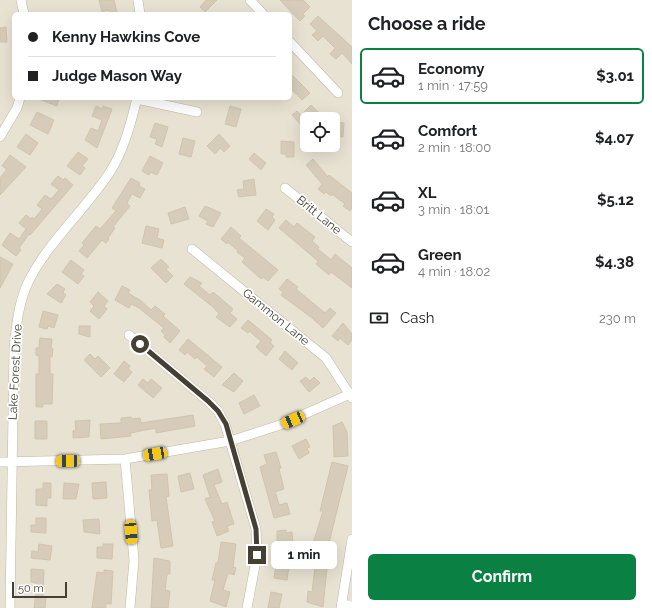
<!DOCTYPE html>
<html lang="en">
<head>
<meta charset="utf-8">
<style>
  body { margin:0; font-family:Raleway,sans-serif; background:#f6f6f6; color:#202124; height:100vh; display:flex; flex-direction:column; font-size:15px; white-space:nowrap }
  * { box-sizing:border-box; margin:0 }
  p { font-size:13px; color:#757577 }
  .icon { flex:none; width:22px; height:22px; fill:none; stroke:currentColor; stroke-width:2; stroke-linecap:round; stroke-linejoin:round }
  .map { position:relative; flex:1; overflow:hidden }
  .side { display:flex; flex-direction:column; background:#fff; width:300px }
  .side>* { flex:none }
  .top-card { position:absolute; left:12px; top:12px; width:280px; height:88px; border-radius:6px; box-shadow:0 4px 16px #0002; display:grid; align-content:center; height:88px; padding:0 16px; background:#fff }
  .controls { position:absolute; left:300px; top:112px; display:grid; gap:8px }
  .controls a { display:grid; place-items:center; width:40px; height:40px; border-radius:6px; background:#fff; box-shadow:0 4px 16px #0002; font-size:20px }
  .scale { position:absolute; left:12px; bottom:10px; width:55px; box-sizing:border-box; padding-left:4px; border:2px solid #464034; border-top:0; font-size:11px; line-height:14px; white-space:nowrap; color:#464034; -webkit-text-stroke:3px #fff; paint-order:stroke }
  .end { position:absolute; width:18px; height:18px; margin:-9px; border:5px solid #464034; background:#fff; box-shadow:0 0 0 2px #fff }
  .from { border-radius:50% }
  .bubble { position:absolute; height:28px; border-radius:6px; background:#fff; box-shadow:0 4px 16px #0002; font-size:13px; font-weight:700; line-height:28px; text-align:center }
  .car { position:absolute; width:12px; height:24px; margin:-12px -6px; border-radius:5px; box-shadow:0 0 3px 1px #0007; background:linear-gradient(#f5c518 24%,#345 0 40%,#f5c518 0 76%,#345 0 86%,#f5c518 0) }
  .top-card b { display:flex; align-items:center; gap:14px; height:38px; font-size:15px }
  .top-card b+b { border-top:1px solid #e0e0e0 }
  .top-card i { width:10px; height:10px; background:#202124 }
  ul { padding:0; list-style:none }
  li { display:flex; align-items:center; gap:12px; height:56px; margin:0 8px 6px; padding:0 8px; border:2px solid transparent; border-radius:6px }
  li div { flex:1 }
  li b { display:block; font-size:15px }
  li em { font-style:normal; font-weight:700 }
  li.on { border-color:#0b8043 }
  li>.icon { width:36px; height:36px; stroke-width:1.5 }
  h2 { padding:0 16px; font-size:18px; line-height:48px }
  .pay { display:flex; align-items:center; gap:10px; height:44px; padding:0 16px; font-size:15px }
  .pay p { margin-inline-start:auto }
  .primary-button { display:flex; gap:8px; margin-top:auto; padding:8px 16px }
  .primary-button a { flex:1; height:46px; border-radius:6px; background:#0b8043; color:#fff; font-size:16px; font-weight:700; line-height:46px; text-align:center }
  main { display:flex; flex:1; min-height:0 }
  .map>svg:first-child { display:block }
</style>
</head>
<body>
<main>
<div class="map">
<svg width="352" height="608" viewBox="0 0 352 608">
  <rect width="100%" height="100%" fill="#f3f0e5"/>
  <path fill="#e8e2d2" fill-rule="evenodd" d="M0 0H352V608H0ZM14 14H290V98H14ZM307 119H333V145H307Z"/>
  <path fill="#d6ccb9" stroke="#d1c4ac" d="M99 0H114L117 12 109 14V10L102 12Z
    M206 0H217L205 12 200 7Z
    M280 0H303L310 7 303 14 305 16 300 21Z
    M318 16 352 47V64L342 53 336 59 330 54 335 48 323 36 318 41 312 35 317 31 310 24Z
    M6 27 7 42H0V28Z
    M290 73 310 93 302 100 290 88Z
    M36 98H59L57 106Z
    M311 105 321 115 317 119H307L302 126 292 115 297 111 301 115Z
    M96 106 102 109 103 106 112 109 97 148 85 140 91 128 98 131 102 120 92 116Z
    M230 106 241 109 236 127 225 124Z
    M37 112 54 120 48 134 30 125Z
    M333 121 344 123 343 137 333 136Z
    M155 123 168 127 162 147 155 144 157 139 150 137Z
    M26 134 38 143 30 155 17 147Z
    M219 134 230 146 224 152 220 148 215 154 207 146Z
    M183 138 195 141 191 157 179 154Z
    M281 141 294 142V157H286V154H281Z
    M78 152 88 159 82 166 85 168 80 175 67 166Z
    M254 153 266 163 261 170 249 159Z
    M10 155 26 167 0 195V178L7 169 2 166Z
    M150 156 163 163 157 175 150 172 149 175 142 171Z
    M313 159 328 177 329 175 352 193V208L350 211 343 206 345 204 332 194 331 196 326 192 324 194 318 189 322 184 306 165Z
    M58 176 63 180 65 178 73 185 30 235 29 234 19 248 21 250 16 256 2 245 10 233 19 239 26 229 19 223 26 215 31 219 32 217 34 219 42 209 37 205 45 195 51 199 59 190 51 184Z
    M131 178 140 183 139 186 145 189 140 198 132 194 127 203 130 206 113 227 115 228 108 238 109 239 106 243 102 240 87 258 79 251 84 245 82 243 96 226 100 229 116 211 112 208Z
    M254 179 256 195 239 197 237 190 244 189 243 181Z
    M205 206 221 213 213 227 206 224 208 221 199 216Z
    M185 207 189 219 171 224 168 213Z
    M266 209 274 214 272 217 275 220 268 230 257 221Z
    M286 220 294 227 297 223 315 237 312 241 319 247 318 249 331 260 335 254 352 268V288L331 272 329 275 316 264 318 261 279 228Z
    M146 226 159 229 157 238 164 240 162 248 142 243Z
    M231 227 241 236 239 238 278 270 268 281 263 277 261 279 242 262 245 258 237 252 238 251 228 242 227 244 221 239Z
    M0 257 13 264 0 288Z
    M161 259 169 267 166 269 173 276 166 283 151 268Z
    M71 260 84 270 81 274 84 276 78 284 62 272Z
    M190 277 202 283 199 286 210 295 213 292 233 309 230 313 237 319 230 327 216 317 219 314 213 307 184 284Z
    M287 279 298 287 296 289 325 313 330 308 336 313 323 328 312 318 281 295 283 292 279 289Z
    M57 284 65 289 63 292 66 295 61 303 47 294Z
    M122 286 130 290 128 293 140 300 151 310 155 306 165 314 163 316 180 331 170 343 164 337 165 335 161 331 164 328 139 308 131 304 129 308 115 300Z
    M98 292 108 301 104 306 107 309 99 319 90 311 94 306 90 302Z
    M43 311 58 315 54 328 48 326 47 329 39 327Z
    M248 320 272 340 270 343 274 346 266 356 256 347 261 341 249 331 248 333 241 328Z
    M343 323 352 334V340L348 345 340 338 338 341 332 336Z
    M79 326H90V337L79 334Z
    M40 338 52 339 51 348 53 349 52 357H50V374H53L52 404H43V407H36V374H39V356L36 355V348H39Z
    M188 339 222 367 214 377 204 369 207 366 197 357 195 359 187 352 185 355 179 350Z
    M285 351 298 363 292 370 279 359Z
    M90 354 95 359 98 356 110 368 101 377 84 360Z
    M124 361 130 366 128 369 132 372 124 382 114 374Z
    M234 373 243 381 234 392 222 385Z
    M306 377 310 381 314 377 320 383 309 392 300 381Z
    M143 379 148 383 151 379 162 388 153 398 138 385Z
    M254 395 260 406 244 414 239 403Z
    M193 415 195 426 156 433V428L130 433 131 436 101 439 100 424 121 423V418L131 417 132 419 140 418 141 423Z
    M90 420 89 437 73 438V431L76 430 75 421Z
    M35 421H47V439H35Z
    M342 422 347 432 348 456 334 457 333 426Z
    M306 439 310 447 307 448 309 453 299 459 292 446Z
    M276 452 281 468 279 469 284 489 275 492 276 494 279 505 287 503 290 514 274 518 260 467 267 464 264 455Z
    M332 462 348 466 330 539 323 607 307 602 308 591 312 592 315 567H312L316 548 312 547 323 511H320Z
    M218 469 222 482 214 485 222 504 227 502 234 524 227 526 229 531 217 536 212 522 215 521 205 499 210 497 203 475Z
    M190 473 194 489 181 492 178 476Z
    M167 474 169 496 166 497 173 546 161 548 157 520 152 521 149 490H152L151 475Z
    M106 482 107 498 93 499 92 483Z
    M43 483H51V498H47V506L36 505V489H43Z
    M64 483 79 484 76 499H63Z
    M36 518H46V533L31 532V525H36Z
    M99 519 100 534 84 532 83 520Z
    M286 530V533L292 532 293 545 277 546V531Z
    M221 542 236 544 233 567 236 568 234 575 228 573 223 590 230 592 226 607 210 601 215 580H212L216 563H218Z
    M39 544 52 546 50 560 31 558 32 551 38 552Z
    M103 544H113L112 559 97 558V547H103Z
    M154 558 170 561V574H167L165 590 170 591 168 608H151Z
    M282 559 290 560 287 580 274 578 276 565 281 566Z
    M31 569 44 570 43 597H46L45 608H34L37 586H36V583L31 582Z
    M104 570 113 571 111 604 106 603V608H92L97 572 104 573Z
    M271 592 282 594 279 608H268Z"/>
  <g fill="none" stroke-linecap="round" stroke-linejoin="round">
    <defs>
      <path id="minor" d="M21 0 24 14
        M138 0 140 14
        M250 0 263 14
        M290 42 338 93
        M137 99 197 112
        M0 137 17 108 20 98
        M285 188 352 242
        M192 249 326 358 352 398
        M129 335 208 401 218 411 225 424 256 529 257 555 247 608
        M125 459 134 560 130 608
        M0 462 125 459 230 441 280 425 352 393
        M341 604 352 606
        M10 608 14 349C16 328 18 307 26 287 43 247 86 209 110 172 124 150 131 123 137 98
        M341 608 352 539"/>
    </defs>
    <use href="#minor" stroke="#bfb8a7" stroke-width="10"/>
    <use href="#minor" stroke="#fff" stroke-width="9"/>
  </g>
  <g fill="none" stroke-linecap="round" stroke-linejoin="round">
    <path stroke="#464034" stroke-width="5" d="M140 344 208 401 218 411 226 424 256 529 257 555"/>
  </g>
  <g text-anchor="middle" dominant-baseline="central" stroke-width="3.5" stroke-linejoin="round" paint-order="stroke">
    <g font-size="12" fill="#464034" stroke="#fff">
      <text transform="translate(319 215) rotate(39)">Britt Lane</text>
      <text transform="translate(276 317) rotate(39)">Gammon Lane</text>
      <text transform="translate(15 372) rotate(-87)">Lake Forest Drive</text>
    </g>
  </g>
</svg>
<div class="controls">
<a><svg class="icon" aria-label="locate" viewBox="0 0 24 24"><circle cx="12" cy="12" r="6"/><path d="M12 2v4M12 18v4M2 12h4M18 12h4"/></svg></a>
</div>
<div class="scale">50 m</div>
<i class="end from" style="left:140px;top:344px"></i>
<i class="end" style="left:257px;top:555px"></i>
<div class="bubble" style="left:271px;top:541px;width:66px">1 min</div>
<i class="car" style="left:293px;top:420px;rotate:247deg"></i>
<i class="car" style="left:155px;top:454px;rotate:260deg"></i>
<i class="car" style="left:68px;top:461px;rotate:269deg"></i>
<i class="car" style="left:131px;top:532px;rotate:175deg"></i>
<div class="top-card">
<b><i class="from"></i>Kenny Hawkins Cove</b>
<b><i></i>Judge Mason Way</b>
</div>
</div>
<section class="side">
<h2>Choose a ride</h2>
<ul>
<li class="on"><svg class="icon" aria-label="car" viewBox="0 0 24 24"><path d="M5 17H2v-5l4-1 3-4h7l3 4 3 1v5h-3M9 17h6M6 11h13"/><circle cx="7" cy="17" r="2"/><circle cx="17" cy="17" r="2"/></svg><div><b>Economy</b><p>1 min · 17:59</p></div><em>$3.01</em></li>
<li><svg class="icon" aria-label="car" viewBox="0 0 24 24"><path d="M5 17H2v-5l4-1 3-4h7l3 4 3 1v5h-3M9 17h6M6 11h13"/><circle cx="7" cy="17" r="2"/><circle cx="17" cy="17" r="2"/></svg><div><b>Comfort</b><p>2 min · 18:00</p></div><em>$4.07</em></li>
<li><svg class="icon" aria-label="car" viewBox="0 0 24 24"><path d="M5 17H2v-5l4-1 3-4h7l3 4 3 1v5h-3M9 17h6M6 11h13"/><circle cx="7" cy="17" r="2"/><circle cx="17" cy="17" r="2"/></svg><div><b>XL</b><p>3 min · 18:01</p></div><em>$5.12</em></li>
<li><svg class="icon" aria-label="car" viewBox="0 0 24 24"><path d="M5 17H2v-5l4-1 3-4h7l3 4 3 1v5h-3M9 17h6M6 11h13"/><circle cx="7" cy="17" r="2"/><circle cx="17" cy="17" r="2"/></svg><div><b>Green</b><p>4 min · 18:02</p></div><em>$4.38</em></li>
</ul>
<div class="pay"><svg class="icon" aria-label="cash" viewBox="0 0 24 24"><path d="M3 7h18v10H3z"/><circle cx="12" cy="12" r="2"/></svg>Cash<p>230 m</p></div>
<div class="primary-button"><a>Confirm</a></div>
</section>
</main>
</body>
</html>
